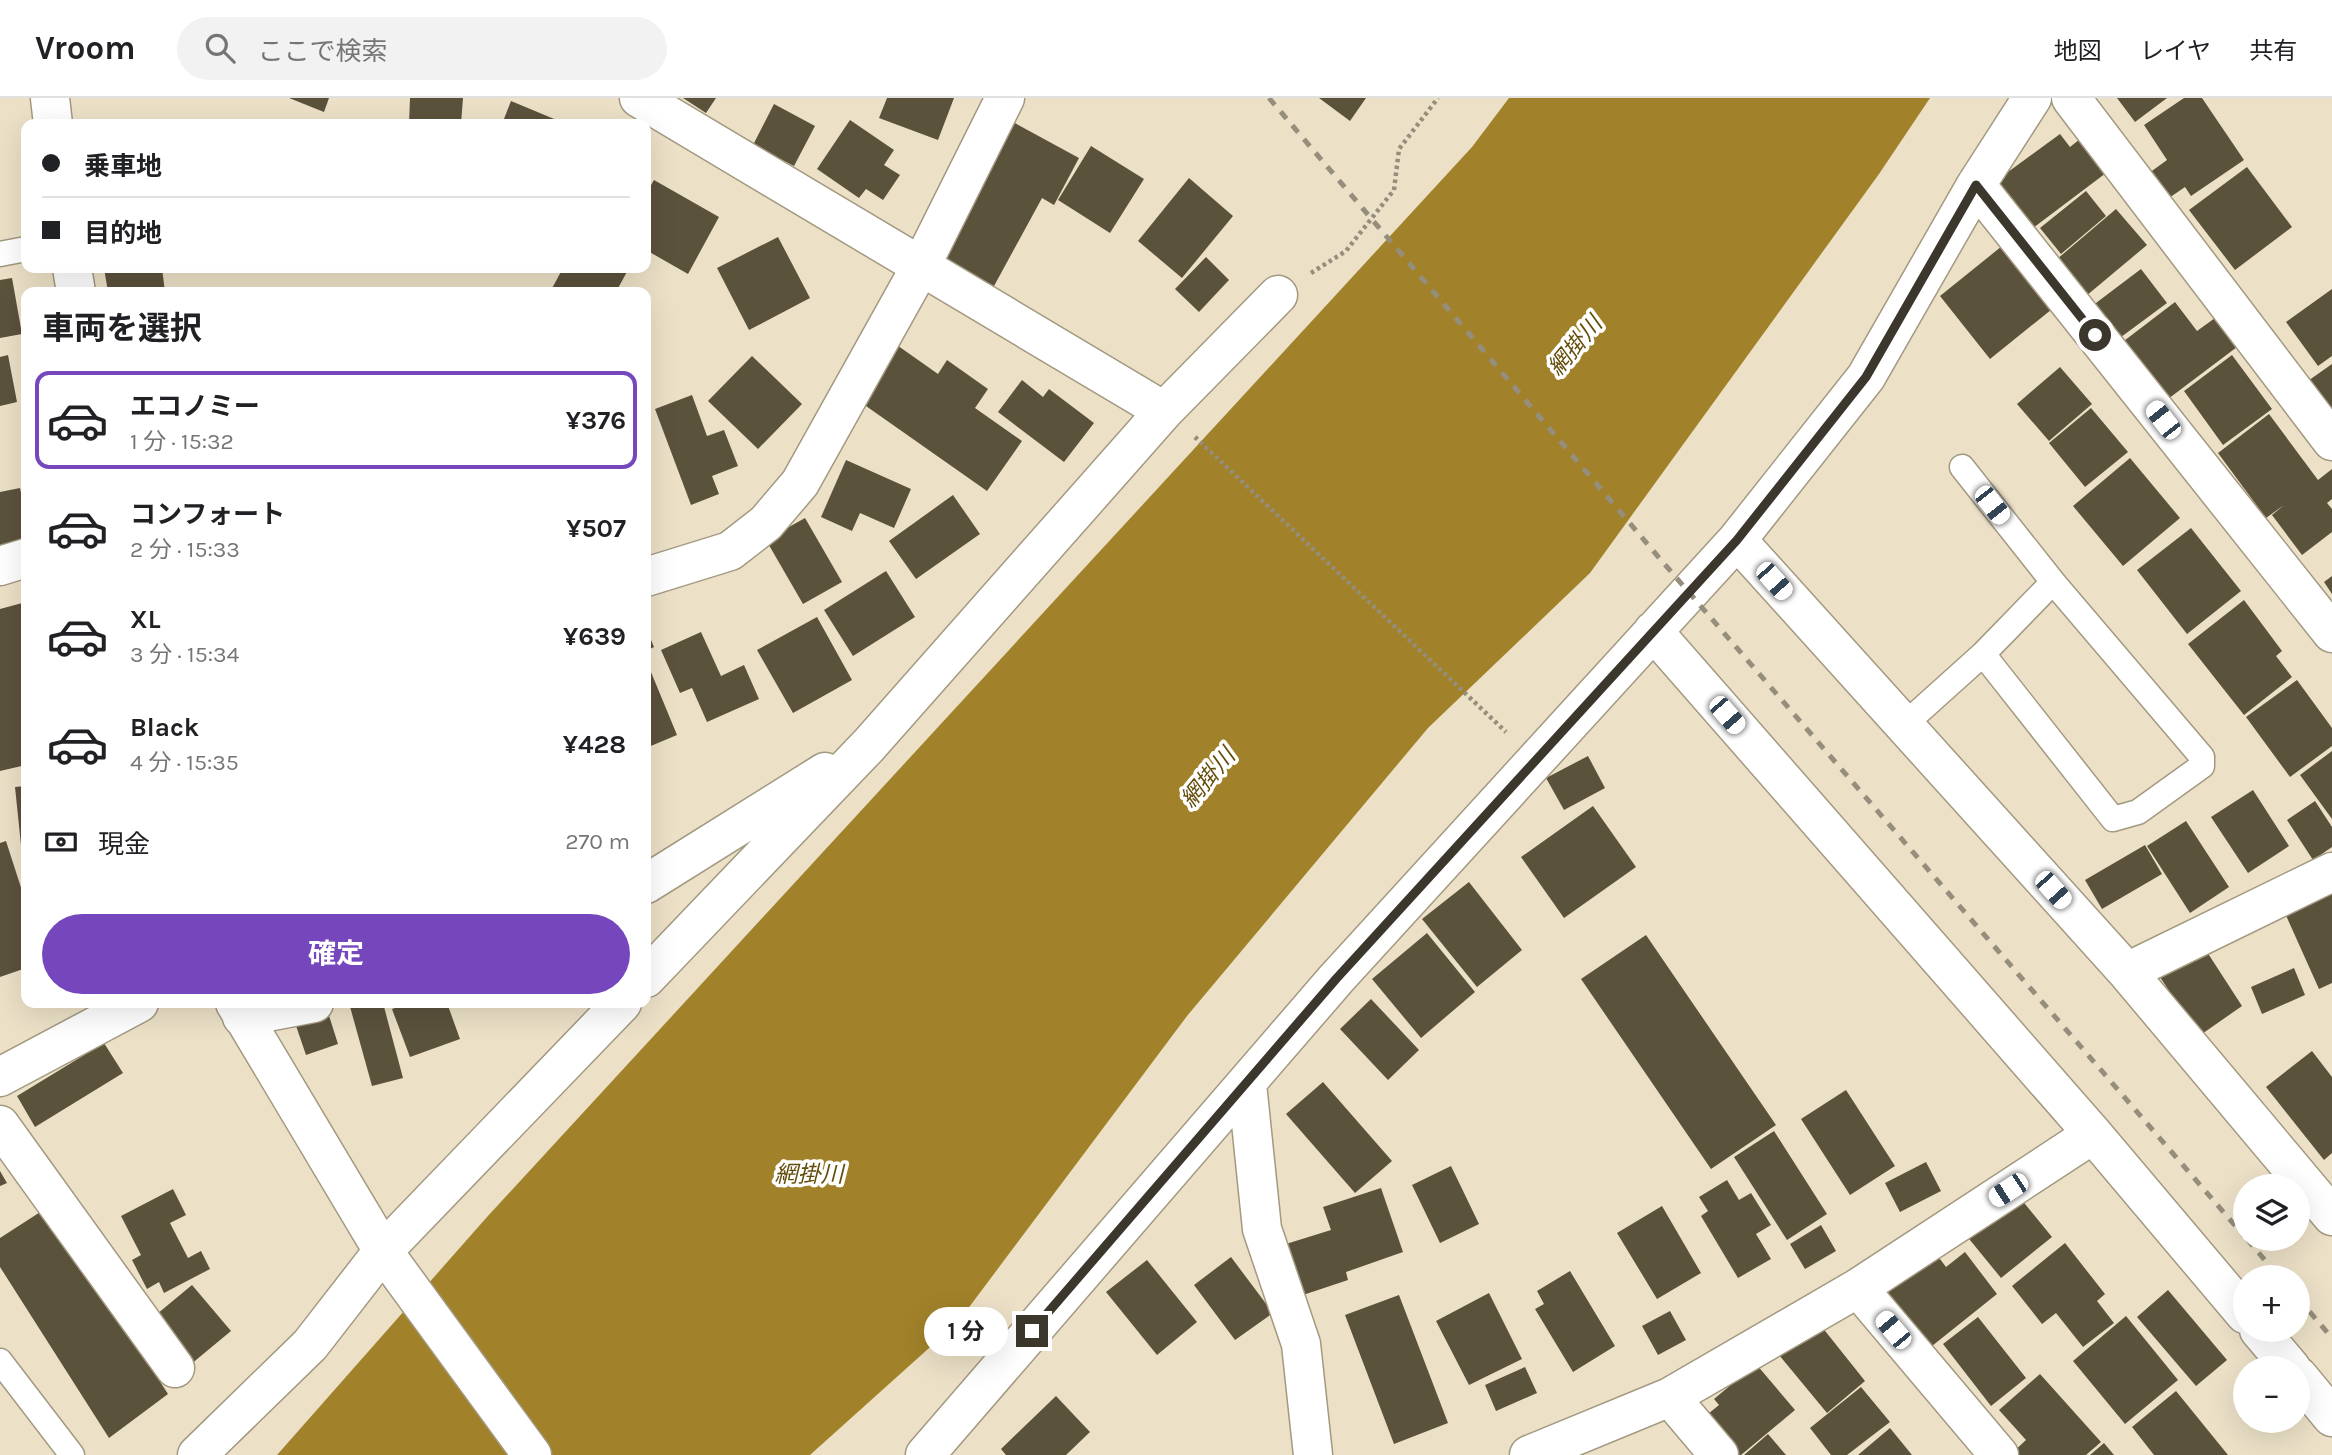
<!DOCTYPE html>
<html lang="ja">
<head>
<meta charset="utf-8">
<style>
  body { margin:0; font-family:Karla,"Noto Sans JP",sans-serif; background:#f2f2f2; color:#202124; height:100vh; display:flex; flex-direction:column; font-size:26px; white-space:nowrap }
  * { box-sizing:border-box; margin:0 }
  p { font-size:23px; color:#757577 }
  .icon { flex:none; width:38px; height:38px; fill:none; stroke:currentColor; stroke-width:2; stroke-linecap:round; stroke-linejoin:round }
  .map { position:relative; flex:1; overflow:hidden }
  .side { position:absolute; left:21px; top:189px; width:630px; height:721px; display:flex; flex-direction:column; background:#fff; border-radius:14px; box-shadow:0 7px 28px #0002 }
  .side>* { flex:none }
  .banner { position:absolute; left:21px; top:21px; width:630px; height:154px; border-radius:14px; box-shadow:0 7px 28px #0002; display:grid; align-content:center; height:154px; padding:0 21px; background:#fff }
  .buttons { position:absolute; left:2233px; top:1076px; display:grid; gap:14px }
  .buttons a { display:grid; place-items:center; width:77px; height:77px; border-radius:50%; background:#fff; box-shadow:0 7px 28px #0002; font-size:35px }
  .end { position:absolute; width:32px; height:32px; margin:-16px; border:9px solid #3b372d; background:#fff; box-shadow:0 0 0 4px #fff }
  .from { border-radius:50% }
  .bubble { position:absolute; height:49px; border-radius:24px; background:#fff; box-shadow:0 7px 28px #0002; font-size:23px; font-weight:700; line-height:49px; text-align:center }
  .car { position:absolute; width:21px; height:42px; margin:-21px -10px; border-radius:9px; box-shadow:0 0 5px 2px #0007; background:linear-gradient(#fff 24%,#345 0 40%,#fff 0 76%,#345 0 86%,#fff 0) }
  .banner b { display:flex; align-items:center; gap:24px; height:66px; font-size:26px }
  .banner b+b { border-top:2px solid #e0e0e0 }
  .banner i { width:18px; height:18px; background:#202124 }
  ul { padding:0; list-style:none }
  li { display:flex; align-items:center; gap:21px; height:98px; margin:0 14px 10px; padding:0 7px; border:4px solid transparent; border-radius:14px }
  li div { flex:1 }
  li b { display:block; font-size:26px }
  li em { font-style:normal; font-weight:700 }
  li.selected { border-color:#7646bd }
  li>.icon { width:63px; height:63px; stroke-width:1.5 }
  h2 { padding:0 21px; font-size:32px; line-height:84px }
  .pay { display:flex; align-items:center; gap:18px; height:77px; padding:0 21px; font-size:26px }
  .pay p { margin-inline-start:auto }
  .action { display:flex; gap:14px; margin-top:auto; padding:14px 21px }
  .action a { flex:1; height:80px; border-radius:42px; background:#7646bd; color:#fff; font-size:28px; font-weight:700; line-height:80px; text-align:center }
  header { display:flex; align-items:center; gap:42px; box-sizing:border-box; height:98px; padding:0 35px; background:#fff; border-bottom:2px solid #e0e0e0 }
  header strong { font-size:33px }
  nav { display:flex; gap:38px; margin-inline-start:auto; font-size:24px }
  .search { width:490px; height:63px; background:#f2f2f2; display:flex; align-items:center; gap:18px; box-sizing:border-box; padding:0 24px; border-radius:38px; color:#757577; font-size:26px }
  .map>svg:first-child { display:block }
</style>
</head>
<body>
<header>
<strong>Vroom</strong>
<div class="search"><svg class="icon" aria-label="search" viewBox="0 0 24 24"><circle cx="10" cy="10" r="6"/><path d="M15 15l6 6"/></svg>ここで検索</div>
<nav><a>地図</a><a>レイヤ</a><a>共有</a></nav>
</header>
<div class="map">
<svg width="2332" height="1357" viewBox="0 0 2332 1357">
  <rect width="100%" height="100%" fill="#ece1c7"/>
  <path fill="#a1822a" d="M1509 0H1930L1879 76 1590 475 1428 630 1187 918 958 1224 810 1357H277L487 1119 1472 49Z"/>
  <path fill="#5b523c" d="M289 0H329L324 14Z
    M410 0H463L461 26H409Z
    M683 0H716L706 15Z
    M887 0H954L938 42 879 20Z
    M1319 0H1366L1350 23Z
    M2117 0H2167L2135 24Z
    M2184 0H2202L2244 62 2191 98 2185 89 2163 104 2145 78 2167 62 2144 27Z
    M511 3 559 23 558 26H502Z
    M774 6 815 28 794 68 753 47Z
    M1002 18 1079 60 1054 107 1042 100 988 199 923 164Z
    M850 22 894 52 884 67 900 77 883 102 866 91 859 100 817 71Z
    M2060 36 2070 49 2080 41 2106 75 2033 130 1997 82Z
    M1091 48 1144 81 1110 135 1058 102Z
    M2247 69 2292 129 2235 172 2189 112Z
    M1189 80 1233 118 1182 180 1138 143Z
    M654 82 719 119 688 176 646 152V96Z
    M2086 93 2106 118 2061 156 2040 130Z
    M2116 111 2147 147 2086 198 2056 162Z
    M778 139 810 200 749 232 717 170Z
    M2012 140 2062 203 1990 261 1940 198Z
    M1206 159 1229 182 1199 214 1175 191Z
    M104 170H162L165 194H108Z
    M563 170H629L616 194H550Z
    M2141 171 2167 205 2117 242 2092 208Z
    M12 180 22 236 0 240V182Z
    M2332 191V258L2318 268 2286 224Z
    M2175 204 2197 233 2215 220 2237 249 2164 304 2120 246Z
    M894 245 938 276 947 262 988 291 975 310 1022 343 987 393 856 301Z
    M8 257 17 304 0 308V259Z
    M2232 257 2272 311 2223 347 2184 293Z
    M752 258 802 306 758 351 708 303Z
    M2332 266V324L2305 285Z
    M2060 269 2092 306 2049 343 2017 306Z
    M1022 282 1043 299 1049 291 1094 325 1064 364 998 314Z
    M692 297 707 338 724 332 738 368 712 378 719 396 691 407 655 311Z
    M2091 310 2128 354 2085 389 2049 345Z
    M2269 316 2318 382 2332 371V401L2327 405 2332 411V434L2302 457 2272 417 2284 407 2266 420 2218 355Z
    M2130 360 2180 420 2123 468 2073 408Z
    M846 362 911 391 894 430 860 415 852 433 821 419Z
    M20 390 26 420V441L0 447V394Z
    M953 397 980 436 916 481 889 443Z
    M805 420 842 484 803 506 766 442Z
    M2191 430 2241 493 2187 536 2137 472Z
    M886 473 915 519 853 558 824 512Z
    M2332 478V496L2324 484Z
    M2244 502 2282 553 2276 558 2292 579 2244 617 2188 546Z
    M26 504V667L0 673V511Z
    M817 519 852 582 793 615 757 552Z
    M646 530 654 549 646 553Z
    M701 534 721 578 744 567 759 601 707 624 692 590 680 595 661 552Z
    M646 562 677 637 646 650Z
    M2297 582 2332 630V648L2290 679 2246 619Z
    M2332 653V721L2300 677Z
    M1588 658 1605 690 1564 712 1546 680Z
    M26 688V746L21 747 15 689Z
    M2253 692 2289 748 2248 775 2211 719Z
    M2315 703 2332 729V749L2313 762 2287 722Z
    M1593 708 1636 769 1564 820 1521 759Z
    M2186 723 2229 789 2190 815 2147 748Z
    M6 743 26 805V870L0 879V745Z
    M2145 747 2162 776 2102 811 2085 782Z
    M1469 784 1522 852 1477 889 1422 821Z
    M2332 791V885L2319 891 2284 813Z
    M1427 835 1475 894 1421 940 1372 881Z
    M1646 837 1776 1027 1711 1071 1581 881Z
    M2198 840 2242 908 2199 938 2154 870Z
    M2294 870 2305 897 2262 916 2251 889Z
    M1371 901 1419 952 1388 982 1340 931Z
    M325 905 338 946 306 957 292 916Z
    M349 905H383L403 980 372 988Z
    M409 905H447L460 941 410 959 392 911Z
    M104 945 123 975 35 1029 17 998Z
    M2312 953 2332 979V1055L2324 1062 2266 989Z
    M1323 984 1392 1063 1355 1095 1286 1016Z
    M1846 992 1895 1068 1850 1097 1801 1021Z
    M1774 1033 1827 1116 1787 1142 1734 1059Z
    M1926 1064 1941 1093 1900 1114 1885 1085Z
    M1451 1068 1479 1126 1440 1145 1412 1087Z
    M0 1073 7 1085 0 1088Z
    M1727 1082 1739 1102 1751 1095 1771 1127 1756 1136 1771 1161 1738 1180 1701 1118 1708 1113 1699 1099Z
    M1381 1090 1403 1154 1346 1174 1348 1182 1303 1197 1286 1146 1331 1132 1323 1109Z
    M2012 1090 2052 1139 2001 1180 1961 1131Z
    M173 1091 186 1117 170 1125 188 1160 201 1153 210 1171 164 1195 159 1184 147 1191 132 1162 141 1157 121 1118Z
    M1662 1108 1701 1175 1657 1201 1617 1135Z
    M48 1109 168 1296 109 1340 0 1169V1140Z
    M1821 1127 1836 1153 1805 1171 1790 1146Z
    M1928 1145 1946 1169 1965 1154 1997 1196 1927 1252 1876 1187Z
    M2065 1145 2105 1196 2097 1203 2114 1225 2083 1249 2056 1215 2042 1226 2012 1188Z
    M1231 1159 1273 1215 1235 1242 1194 1187Z
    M1147 1162 1197 1224 1157 1257 1106 1194Z
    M1570 1173 1615 1248 1573 1274 1535 1211 1544 1206 1537 1193Z
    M192 1187 231 1233 190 1267 151 1221Z
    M2168 1192 2227 1262 2196 1288 2137 1219Z
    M1489 1195 1522 1261 1469 1287 1436 1223Z
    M1399 1197 1448 1325 1394 1346 1345 1217Z
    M1670 1213 1686 1242 1658 1257 1642 1228Z
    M2126 1218 2178 1282 2125 1326 2073 1263Z
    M1814 1219 1865 1283 1827 1315 1774 1251Z
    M1978 1219 2026 1280 1991 1308 1943 1246Z
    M1756 1266 1795 1312 1741 1357H1724L1697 1325 1719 1307 1714 1301Z
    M1525 1269 1537 1295 1496 1313 1485 1287Z
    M2040 1276 2101 1344 2086 1357H2010L2026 1342 1999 1312Z
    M1861 1289 1890 1324 1847 1357H1831L1810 1330Z
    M2176 1293 2228 1357H2154L2132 1329Z
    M1056 1298 1090 1334 1066 1357H1006L1001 1351Z
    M1890 1330 1912 1357H1858Z
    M1768 1336 1786 1357H1744Z
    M2104 1345 2114 1357H2090Z"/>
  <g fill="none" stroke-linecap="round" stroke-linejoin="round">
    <defs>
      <path id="service" d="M0 156 26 151
        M1983 556 2113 721 2138 714 2202 668V659L2053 484
        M1904 627 1983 556 2053 484 1962 369
        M0 1263 72 1357"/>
      <path id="minor" d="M639 0 1164 313
        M2071 0 2332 343
        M1976 87 2332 535
        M1737 442 2127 874 2332 1118
        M0 468 26 460
        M646 479 730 453 766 425 800 385 921 168 1005 0
        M1653 533 2093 1036 2245 1216
        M646 786 825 674
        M2127 874 2332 774
        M646 880 869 647 1164 313 1278 197
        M242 919 314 905
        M0 979 139 905
        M1247 986 1262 1131 1301 1246 1313 1357
        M0 1027 175 1270
        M1858 1190 1999 1357
        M2259 1232 2291 1270
        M2298 1278 2332 1319
        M1670 1299 1719 1357
        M197 1357 310 1247 383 1153 622 905
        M925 1357 1336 881 1737 442 1866 279 1976 87 2032 0
        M1529 1357 1670 1299 1858 1190 2093 1036"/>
      <path id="tertiary" d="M50 0 53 26
        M72 170 76 194
        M235 905 383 1153 532 1357"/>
    </defs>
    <use href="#service" stroke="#a39980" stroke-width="27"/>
    <use href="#minor" stroke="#a39980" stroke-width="41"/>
    <use href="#tertiary" stroke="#a39980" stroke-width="41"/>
    <path stroke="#958e7c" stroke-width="4.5" stroke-dasharray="3.5 3.5" stroke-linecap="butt" d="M1311 175 1346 153 1394 92 1399 51 1438 0
      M1195 339 1506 634"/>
    <use href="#service" stroke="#fff" stroke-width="24"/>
    <use href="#minor" stroke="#fff" stroke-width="38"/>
    <use href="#tertiary" stroke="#fff" stroke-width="38"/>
    <path stroke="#968e7c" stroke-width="5" stroke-dasharray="9 9" stroke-linecap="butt" d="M1269 0 1661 462 2245 1139
      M2247 1141 2280 1180
      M2298 1200 2332 1240"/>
  </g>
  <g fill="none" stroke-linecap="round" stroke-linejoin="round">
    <path stroke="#3b372d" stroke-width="9" d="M1032 1233 1336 881 1737 442 1866 279 1976 87 2095 237"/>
  </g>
  <g text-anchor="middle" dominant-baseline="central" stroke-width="7" stroke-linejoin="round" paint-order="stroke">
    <g font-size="23" font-style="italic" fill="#634d0a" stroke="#fff">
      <text transform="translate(1575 248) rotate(-50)">網掛川</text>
      <text transform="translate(1208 680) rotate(-50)">網掛川</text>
      <text x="809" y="1076">網掛川</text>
    </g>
  </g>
</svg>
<div class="buttons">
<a><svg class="icon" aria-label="layers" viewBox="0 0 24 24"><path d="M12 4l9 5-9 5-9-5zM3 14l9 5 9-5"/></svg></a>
<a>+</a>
<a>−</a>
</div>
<i class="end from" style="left:2095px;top:237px"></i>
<i class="end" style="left:1032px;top:1233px"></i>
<div class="bubble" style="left:924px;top:1209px;width:84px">1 分</div>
<i class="car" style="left:2163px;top:322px;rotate:322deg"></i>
<i class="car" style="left:1992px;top:407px;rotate:142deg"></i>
<i class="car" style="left:1774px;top:483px;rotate:138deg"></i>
<i class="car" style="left:1727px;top:617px;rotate:139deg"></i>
<i class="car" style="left:2053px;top:792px;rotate:138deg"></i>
<i class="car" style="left:2008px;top:1092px;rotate:237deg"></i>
<i class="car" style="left:1893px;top:1232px;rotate:320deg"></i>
<div class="banner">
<b><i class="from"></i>乗車地</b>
<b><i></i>目的地</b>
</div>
<section class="side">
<h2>車両を選択</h2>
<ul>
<li class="selected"><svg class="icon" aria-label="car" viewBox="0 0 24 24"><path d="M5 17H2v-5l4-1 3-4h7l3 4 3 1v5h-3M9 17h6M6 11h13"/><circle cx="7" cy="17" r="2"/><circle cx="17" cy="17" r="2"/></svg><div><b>エコノミー</b><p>1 分 · 15:32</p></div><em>¥376</em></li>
<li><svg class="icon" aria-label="car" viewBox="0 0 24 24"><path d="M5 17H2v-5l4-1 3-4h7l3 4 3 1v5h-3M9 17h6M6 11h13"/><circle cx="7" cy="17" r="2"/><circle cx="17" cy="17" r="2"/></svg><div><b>コンフォート</b><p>2 分 · 15:33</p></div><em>¥507</em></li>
<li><svg class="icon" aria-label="car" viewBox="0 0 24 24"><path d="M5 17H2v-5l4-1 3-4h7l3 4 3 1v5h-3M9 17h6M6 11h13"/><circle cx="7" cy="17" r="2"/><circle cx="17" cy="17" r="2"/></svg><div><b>XL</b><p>3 分 · 15:34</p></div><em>¥639</em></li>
<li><svg class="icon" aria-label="car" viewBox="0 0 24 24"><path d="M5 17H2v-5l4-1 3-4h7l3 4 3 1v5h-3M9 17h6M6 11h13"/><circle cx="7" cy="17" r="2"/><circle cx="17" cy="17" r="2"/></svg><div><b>Black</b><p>4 分 · 15:35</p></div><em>¥428</em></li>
</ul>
<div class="pay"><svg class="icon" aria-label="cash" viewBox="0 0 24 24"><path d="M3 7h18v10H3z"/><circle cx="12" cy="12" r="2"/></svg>現金<p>270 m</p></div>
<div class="action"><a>確定</a></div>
</section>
</div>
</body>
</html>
